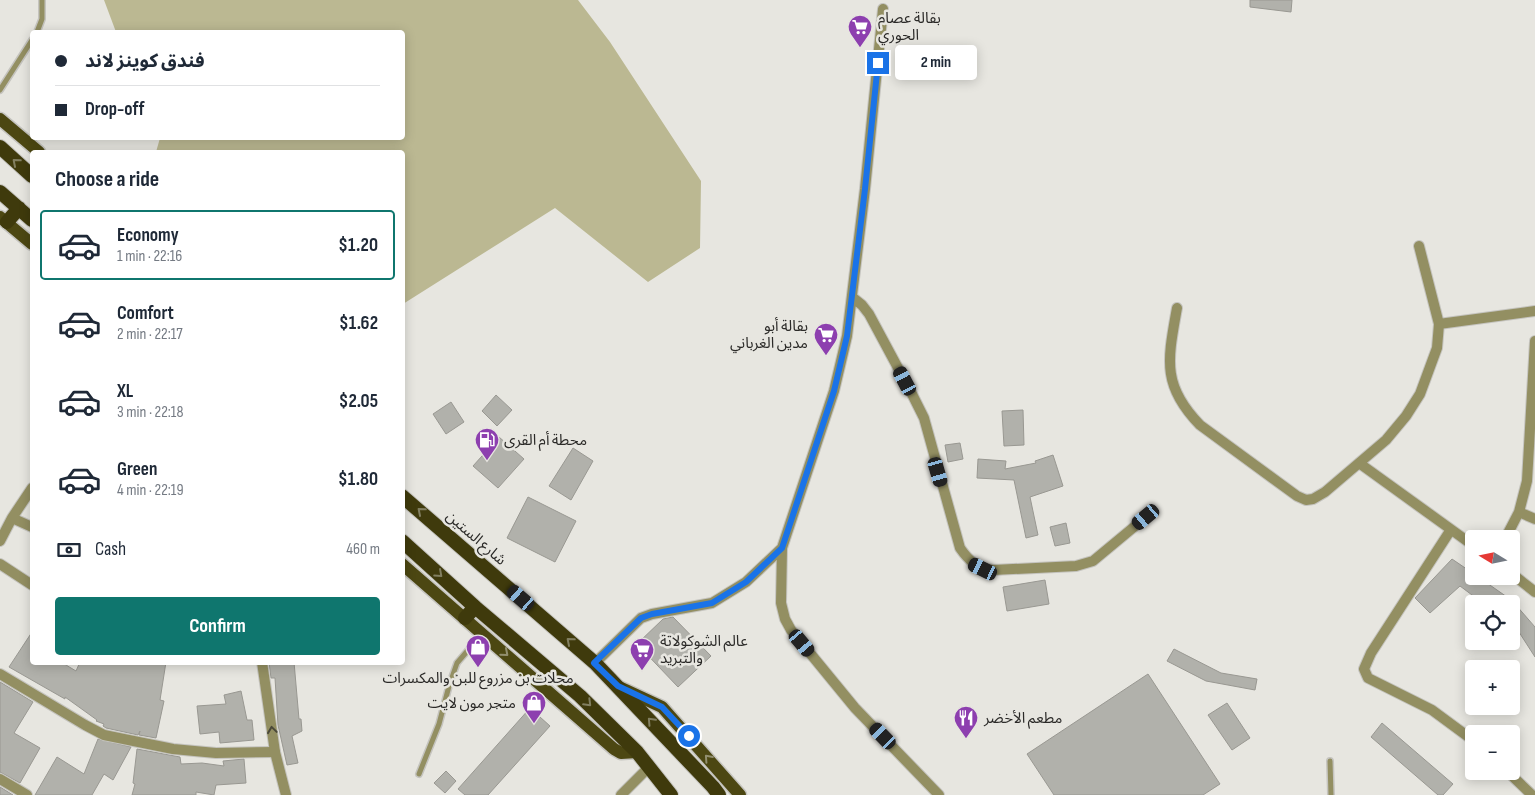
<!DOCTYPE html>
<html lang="en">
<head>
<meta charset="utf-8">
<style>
  body { margin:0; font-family:"Sofia Sans Condensed","Noto Sans Arabic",sans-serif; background:#f2f2f3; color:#1f2937; height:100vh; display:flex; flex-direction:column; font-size:19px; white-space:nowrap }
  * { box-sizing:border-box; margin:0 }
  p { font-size:16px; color:#747a83 }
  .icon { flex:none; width:28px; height:28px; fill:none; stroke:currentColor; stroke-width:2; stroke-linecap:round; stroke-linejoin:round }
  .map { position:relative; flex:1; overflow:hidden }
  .side { position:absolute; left:30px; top:150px; width:375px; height:515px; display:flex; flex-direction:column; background:#fff; border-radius:5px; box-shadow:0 2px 12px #0003 }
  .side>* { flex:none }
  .guide { position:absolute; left:30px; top:30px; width:375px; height:110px; border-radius:5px; box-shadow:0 2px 12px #0003; display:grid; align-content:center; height:110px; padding:0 25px; background:#fff }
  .needle { width:32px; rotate:280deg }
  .buttons { position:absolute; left:1465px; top:530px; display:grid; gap:10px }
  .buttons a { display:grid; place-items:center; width:55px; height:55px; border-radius:5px; background:#fff; box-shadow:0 2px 12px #0003; font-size:25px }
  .end { position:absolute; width:22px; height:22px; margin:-11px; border:6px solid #1a73e8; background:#fff; box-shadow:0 0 0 2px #fff }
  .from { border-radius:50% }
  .bubble { position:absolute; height:35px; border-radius:5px; background:#fff; box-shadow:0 2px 12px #0003; font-size:16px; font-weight:700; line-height:35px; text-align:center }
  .car { position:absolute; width:15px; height:30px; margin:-15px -8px; border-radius:6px; box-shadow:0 0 4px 1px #0007; background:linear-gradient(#222 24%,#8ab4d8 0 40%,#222 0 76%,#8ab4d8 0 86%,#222 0) }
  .guide b { display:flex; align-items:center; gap:18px; height:48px; font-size:19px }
  .guide b+b { border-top:1px solid #e0e1e3 }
  .guide i { width:12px; height:12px; background:#1f2937 }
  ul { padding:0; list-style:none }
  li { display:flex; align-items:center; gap:15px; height:70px; margin:0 10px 8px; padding:0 15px; border:2px solid transparent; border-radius:5px }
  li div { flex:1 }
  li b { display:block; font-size:19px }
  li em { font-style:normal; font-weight:700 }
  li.active { border-color:#0f766e }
  li>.icon { width:45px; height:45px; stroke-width:1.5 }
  h2 { padding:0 25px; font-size:22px; line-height:60px }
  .pay { display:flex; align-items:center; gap:12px; height:55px; padding:0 25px; font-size:19px }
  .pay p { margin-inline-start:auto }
  .cta { display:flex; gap:10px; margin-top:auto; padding:10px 25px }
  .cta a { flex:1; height:58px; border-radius:5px; background:#0f766e; color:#fff; font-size:20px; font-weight:700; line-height:58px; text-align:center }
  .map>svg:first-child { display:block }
</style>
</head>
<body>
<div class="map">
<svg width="1535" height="795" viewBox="0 0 1535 795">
  <rect width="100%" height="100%" fill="#e7e6e0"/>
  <path fill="#bbb892" d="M104 0H578L610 42 701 181 700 248 648 282 555 208 403 304 402 152H156L160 138H402V32H116Z"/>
  <path fill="#b1b1ab" stroke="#999892" d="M1250 0H1292L1291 12 1250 7Z
    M496 395 512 410 497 426 482 411Z
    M451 402 464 422 446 434 433 414Z
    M1023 410 1024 445 1004 446 1002 411Z
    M499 437 524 459 498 488 473 466Z
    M960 443 963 459 948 462 945 445Z
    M573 448 593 461 571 500 549 486Z
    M1053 455 1063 486 1030 497 1038 535 1026 538 1014 480 977 478 978 459 1006 461 1005 469 1036 463 1035 461Z
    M528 497 576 521 555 562 507 538Z
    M1066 523 1070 543 1055 546 1050 527Z
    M1452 559 1474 574V576H1477L1517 604H1515L1535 627V657L1517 629 1511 624V604H1484L1460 586 1430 613 1415 598Z
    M1045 580 1049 604 1007 611 1003 587Z
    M673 617 711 656 678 687 637 644 663 619Z
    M32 632V662H61L76 671 80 662H166L160 700 164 701 156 738 139 735 140 731 138 735 106 728 103 726 104 724 96 721 97 720 65 697V699L9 667Z
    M1174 649 1221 673 1257 679 1255 690 1206 681 1167 661Z
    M269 662H294L299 719H301L302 731 292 736 298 763 287 765 278 725 275 678H271Z
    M1148 674 1220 784 1203 795H1054L1027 754Z
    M0 682 33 702 14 733 40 748 20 783 0 772Z
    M241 691 247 720H252L254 740 220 743 219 732 200 734 197 706 226 704 224 695Z
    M1227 703 1250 738 1232 750 1208 715Z
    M530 708 550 726 488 795H465L458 789Z
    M1382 723 1453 784 1443 795H1438L1371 737Z
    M98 739 131 747 113 780 104 774 92 795H35L57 757 84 774Z
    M137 749 180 757 181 764 202 763 224 766 223 761 244 759 246 783 216 785 214 795 196 792V795H132L135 784 133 783Z
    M446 771 456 781 445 793 434 783Z
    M0 787 13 795H0Z"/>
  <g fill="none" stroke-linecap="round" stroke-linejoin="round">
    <defs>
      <path id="service" d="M37 32 42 19V0
        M0 90 32 40
        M1330 761 1331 795
        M419 774 439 724 449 686 457 663 482 634"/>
      <path id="minor" d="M883 9 865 189 847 336 834 391 782 548 781 603 785 619 791 630 855 708 939 795
        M852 297 862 305 869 314 912 394 924 418 960 548C969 561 977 568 993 570L1076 566 1093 561 1146 517
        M1177 308C1168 359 1161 385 1200 425L1297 496 1306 500 1313 499 1325 492 1386 440 1406 416 1420 394 1437 348 1439 324 1419 246
        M1439 324 1535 311
        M1535 341 1527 481 1519 512 1535 519
        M1359 463 1474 546
        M12 518 32 527
        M1450 531 1371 653 1364 669 1368 678 1432 710 1474 741
        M1505 539 1519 512
        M0 541 12 518 32 488
        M0 564 32 585
        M1511 573 1535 592
        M595 663 641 618 652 614 712 603 746 582 782 548
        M0 674 85 725 104 735 173 749 216 753 275 752
        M1507 771 1532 795
        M0 779 27 795
        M621 795 649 767"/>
      <path id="tertiary" d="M262 662 275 752 286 795"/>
      <path id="primary" d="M0 119 39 152
        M0 217 32 244
        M402 564 614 749 621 753 637 752
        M619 687 662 707 740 795"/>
      <path id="trunk" d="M0 147 32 176
        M0 192 32 220
        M7 222 19 208
        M402 496 595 663 713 787 719 795
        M402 541 475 607 580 696 637 752 671 795
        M465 618 475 607"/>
    </defs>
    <use href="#service" stroke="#c5c4bf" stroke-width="8"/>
    <use href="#minor" stroke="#c5c4bf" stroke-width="12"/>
    <use href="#tertiary" stroke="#c5c4bf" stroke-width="12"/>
    <use href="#primary" stroke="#c5c4bf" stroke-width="15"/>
    <use href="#trunk" stroke="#c5c4bf" stroke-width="16"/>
    <use href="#service" stroke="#938f62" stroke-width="5"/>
    <use href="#minor" stroke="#938f62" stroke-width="10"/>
    <use href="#tertiary" stroke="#938f62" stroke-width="10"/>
    <use href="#primary" stroke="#4c4712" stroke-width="12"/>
    <use href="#trunk" stroke="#3f3a0c" stroke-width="14"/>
  </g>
  <defs><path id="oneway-chevron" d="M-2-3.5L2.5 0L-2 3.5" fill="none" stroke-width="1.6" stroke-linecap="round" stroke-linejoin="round" transform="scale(1.25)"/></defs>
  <g stroke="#827f61">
    <use href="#oneway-chevron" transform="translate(16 162) rotate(-139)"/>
    <use href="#oneway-chevron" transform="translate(421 511) rotate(-139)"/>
    <use href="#oneway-chevron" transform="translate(439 574) rotate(42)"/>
    <use href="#oneway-chevron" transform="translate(570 641) rotate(-139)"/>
    <use href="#oneway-chevron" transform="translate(588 703) rotate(45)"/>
    <use href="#oneway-chevron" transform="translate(651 721) rotate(-133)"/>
  </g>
  <g stroke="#928f6f">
    <use href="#oneway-chevron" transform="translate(505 653) rotate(41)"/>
    <use href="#oneway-chevron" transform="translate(708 758) rotate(-132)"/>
  </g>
  <use stroke="#4a4839" href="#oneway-chevron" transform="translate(272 730) rotate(-98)"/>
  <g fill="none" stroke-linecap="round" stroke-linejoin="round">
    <path stroke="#1a73e8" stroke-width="6" d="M689 736 662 707 618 686 594 663 641 618 652 614 712 603 746 582 782 548 834 391 847 336 865 189 878 63"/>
  </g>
  <defs>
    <symbol id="supermarket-pin" viewBox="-11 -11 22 30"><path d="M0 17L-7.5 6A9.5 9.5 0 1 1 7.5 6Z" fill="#8d3faf" stroke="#e7e6e0"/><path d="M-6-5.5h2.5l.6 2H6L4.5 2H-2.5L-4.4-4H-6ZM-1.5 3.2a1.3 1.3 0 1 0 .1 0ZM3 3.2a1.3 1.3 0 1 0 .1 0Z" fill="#fff"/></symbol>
    <symbol id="fuel-pin" viewBox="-11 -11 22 30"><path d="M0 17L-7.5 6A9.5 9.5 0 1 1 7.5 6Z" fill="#8d3faf" stroke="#e7e6e0"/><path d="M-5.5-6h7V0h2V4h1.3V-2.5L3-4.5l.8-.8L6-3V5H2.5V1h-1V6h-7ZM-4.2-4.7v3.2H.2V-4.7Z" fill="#fff"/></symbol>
    <symbol id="shop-pin" viewBox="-11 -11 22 30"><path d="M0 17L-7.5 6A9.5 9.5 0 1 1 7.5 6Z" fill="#8d3faf" stroke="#e7e6e0"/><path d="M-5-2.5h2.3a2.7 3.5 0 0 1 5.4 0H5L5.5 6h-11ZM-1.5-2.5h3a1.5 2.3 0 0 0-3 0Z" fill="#fff"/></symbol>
    <symbol id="restaurant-pin" viewBox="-11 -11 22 30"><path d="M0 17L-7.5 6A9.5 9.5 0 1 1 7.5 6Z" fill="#8d3faf" stroke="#e7e6e0"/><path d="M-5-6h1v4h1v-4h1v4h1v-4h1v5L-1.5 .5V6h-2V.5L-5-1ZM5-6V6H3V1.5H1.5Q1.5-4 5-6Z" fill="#fff"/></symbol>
  </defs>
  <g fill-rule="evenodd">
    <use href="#supermarket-pin" x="846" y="13" width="28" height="38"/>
    <use href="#supermarket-pin" x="812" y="321" width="28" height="38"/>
    <use href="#fuel-pin" x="473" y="426" width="28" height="38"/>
    <use href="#shop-pin" x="464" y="633" width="28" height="38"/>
    <use href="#supermarket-pin" x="628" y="636" width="28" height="38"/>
    <use href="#shop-pin" x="520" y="689" width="28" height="38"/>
    <use href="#restaurant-pin" x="952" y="704" width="28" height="38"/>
  </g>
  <g text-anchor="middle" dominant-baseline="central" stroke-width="5" stroke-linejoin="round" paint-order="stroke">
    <g font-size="15" fill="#2b2a28" stroke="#e7e6e0" text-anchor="start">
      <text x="878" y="18">بقالة عصام<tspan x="878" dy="17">الحوري</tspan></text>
      <text x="808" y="326" text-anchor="end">بقالة أبو<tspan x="808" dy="17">مدين الغرباني</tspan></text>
      <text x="504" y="440">محطة أم القرى</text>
      <text x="660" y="641">عالم الشوكولاتة<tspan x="660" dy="17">والتبريد</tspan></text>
      <text x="478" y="678" text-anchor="middle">محلات بن مزروع للبن والمكسرات</text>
      <text x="516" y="703" text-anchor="end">متجر مون لايت</text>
      <text x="984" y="718">مطعم الأخضر</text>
    </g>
    <g font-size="15" fill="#2b2a28" stroke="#e7e6e0">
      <text transform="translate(476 538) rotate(41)">شارع الستين</text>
    </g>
  </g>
</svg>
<div class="buttons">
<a><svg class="needle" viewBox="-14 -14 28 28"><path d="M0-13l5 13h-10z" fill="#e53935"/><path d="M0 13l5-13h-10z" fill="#747a83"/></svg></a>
<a><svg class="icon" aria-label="locate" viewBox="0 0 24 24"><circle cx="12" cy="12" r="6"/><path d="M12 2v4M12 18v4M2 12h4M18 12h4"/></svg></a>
<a>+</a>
<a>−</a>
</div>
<i class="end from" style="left:689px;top:736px"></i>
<i class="end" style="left:878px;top:63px"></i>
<div class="bubble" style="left:895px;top:45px;width:82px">2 min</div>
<i class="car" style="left:905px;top:381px;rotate:332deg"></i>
<i class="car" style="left:938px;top:472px;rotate:164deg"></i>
<i class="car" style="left:1146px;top:517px;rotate:230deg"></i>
<i class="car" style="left:983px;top:569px;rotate:296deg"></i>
<i class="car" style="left:521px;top:598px;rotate:311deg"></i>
<i class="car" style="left:802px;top:643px;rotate:140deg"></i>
<i class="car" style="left:883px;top:736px;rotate:316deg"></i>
<div class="guide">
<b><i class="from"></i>فندق كوينز لاند</b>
<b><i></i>Drop-off</b>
</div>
<section class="side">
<h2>Choose a ride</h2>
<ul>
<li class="active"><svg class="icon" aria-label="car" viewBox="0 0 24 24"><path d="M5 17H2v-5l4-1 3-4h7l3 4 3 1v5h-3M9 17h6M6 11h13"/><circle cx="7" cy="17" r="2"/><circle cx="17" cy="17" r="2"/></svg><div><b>Economy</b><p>1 min · 22:16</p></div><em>$1.20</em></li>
<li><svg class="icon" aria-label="car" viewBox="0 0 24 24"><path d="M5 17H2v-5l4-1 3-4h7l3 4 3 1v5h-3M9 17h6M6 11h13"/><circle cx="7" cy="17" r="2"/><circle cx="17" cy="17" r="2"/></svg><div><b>Comfort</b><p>2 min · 22:17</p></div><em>$1.62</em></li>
<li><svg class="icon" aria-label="car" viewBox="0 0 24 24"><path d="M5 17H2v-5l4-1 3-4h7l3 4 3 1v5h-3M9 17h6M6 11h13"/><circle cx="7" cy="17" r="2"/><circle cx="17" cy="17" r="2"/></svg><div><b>XL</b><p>3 min · 22:18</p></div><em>$2.05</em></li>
<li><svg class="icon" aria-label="car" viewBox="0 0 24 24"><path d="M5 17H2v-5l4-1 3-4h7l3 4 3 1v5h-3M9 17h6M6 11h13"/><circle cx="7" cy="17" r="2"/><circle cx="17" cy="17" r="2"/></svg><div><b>Green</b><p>4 min · 22:19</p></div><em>$1.80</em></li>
</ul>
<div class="pay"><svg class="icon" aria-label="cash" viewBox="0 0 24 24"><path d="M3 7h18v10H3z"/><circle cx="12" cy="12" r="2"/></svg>Cash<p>460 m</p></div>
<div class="cta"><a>Confirm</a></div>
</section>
</div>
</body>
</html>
